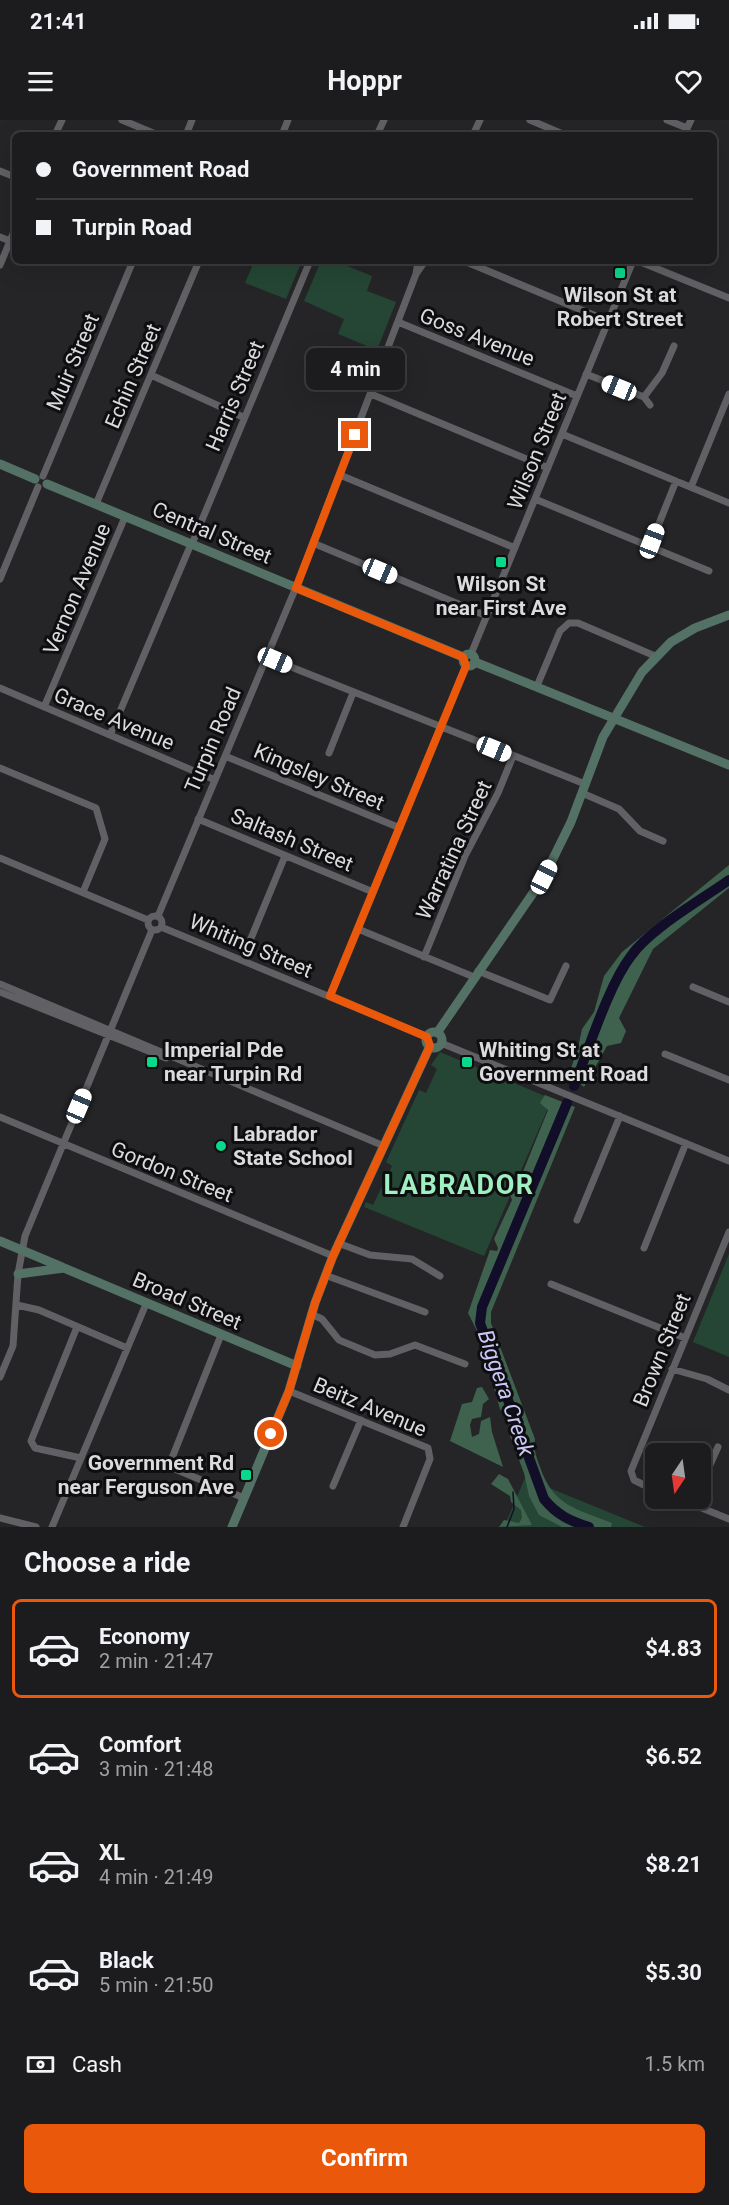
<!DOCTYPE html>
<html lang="en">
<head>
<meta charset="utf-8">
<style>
  body { margin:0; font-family:Roboto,sans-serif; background:#252527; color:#f1f3f6; height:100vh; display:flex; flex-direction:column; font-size:22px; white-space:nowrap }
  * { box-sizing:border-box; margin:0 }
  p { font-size:20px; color:#a0a1a4 }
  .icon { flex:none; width:33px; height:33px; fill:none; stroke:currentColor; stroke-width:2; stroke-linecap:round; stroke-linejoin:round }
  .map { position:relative; height:1407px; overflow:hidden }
  .details { display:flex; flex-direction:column; background:#1c1c1e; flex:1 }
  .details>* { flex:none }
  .top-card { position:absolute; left:12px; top:12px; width:705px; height:132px; border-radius:9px; box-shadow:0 6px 24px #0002,0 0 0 2px #3a3a3c; display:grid; align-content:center; height:132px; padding:0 24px; background:#1c1c1e }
  .needle { width:39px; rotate:193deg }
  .controls { position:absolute; left:645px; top:1323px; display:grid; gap:12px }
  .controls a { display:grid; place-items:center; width:66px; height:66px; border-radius:9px; background:#1c1c1e; box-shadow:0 6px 24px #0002,0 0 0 2px #3a3a3c; font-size:30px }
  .end { position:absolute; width:27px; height:27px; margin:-14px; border:8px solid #ea580c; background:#fff; box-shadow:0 0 0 3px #fff }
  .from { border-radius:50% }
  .bubble { position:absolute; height:42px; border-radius:9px; background:#1c1c1e; box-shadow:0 6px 24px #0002,0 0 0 2px #3a3a3c; font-size:20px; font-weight:700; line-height:42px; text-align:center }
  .car { position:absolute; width:18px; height:36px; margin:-18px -9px; border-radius:8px; box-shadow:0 0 4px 2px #0007; background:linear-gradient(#fff 24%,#345 0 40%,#fff 0 76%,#345 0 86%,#fff 0) }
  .top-card b { display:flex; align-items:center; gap:21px; height:57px; font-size:22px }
  .top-card b+b { border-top:2px solid #3a3a3c }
  .top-card i { width:15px; height:15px; background:#f1f3f6 }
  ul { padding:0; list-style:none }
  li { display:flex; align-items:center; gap:18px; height:99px; margin:0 12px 9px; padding:0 12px; border:3px solid transparent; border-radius:9px }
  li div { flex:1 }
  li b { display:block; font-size:22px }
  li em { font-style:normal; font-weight:700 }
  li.active { border-color:#ea580c }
  li>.icon { width:54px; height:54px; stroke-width:1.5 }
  h2 { padding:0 24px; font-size:27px; line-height:72px }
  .pay { display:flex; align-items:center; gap:15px; height:66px; padding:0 24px; font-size:22px }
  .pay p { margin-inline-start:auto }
  .action { display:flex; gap:12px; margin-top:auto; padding:12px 24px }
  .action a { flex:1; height:69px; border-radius:9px; background:#ea580c; color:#fff; font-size:24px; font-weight:700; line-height:69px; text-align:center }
  .status { display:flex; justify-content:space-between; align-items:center; height:42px; padding:0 30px; background:#1c1c1e; direction:ltr }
  .status svg { height:16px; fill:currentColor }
  header { display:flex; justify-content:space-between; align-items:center; height:78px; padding:0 24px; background:#1c1c1e; font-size:27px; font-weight:700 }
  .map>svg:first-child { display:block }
</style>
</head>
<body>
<div class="status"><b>21:41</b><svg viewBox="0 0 49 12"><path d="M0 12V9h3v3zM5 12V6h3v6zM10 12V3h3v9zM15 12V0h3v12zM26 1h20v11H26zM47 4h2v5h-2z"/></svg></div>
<header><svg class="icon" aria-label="menu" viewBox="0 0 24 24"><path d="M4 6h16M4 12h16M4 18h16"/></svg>Hoppr<svg class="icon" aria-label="heart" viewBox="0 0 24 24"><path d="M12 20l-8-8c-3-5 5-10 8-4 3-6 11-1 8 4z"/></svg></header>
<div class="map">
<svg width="729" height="1407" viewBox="0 0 729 1407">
  <rect width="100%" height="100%" fill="#252528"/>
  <path fill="#254634" d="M252 141 301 143 286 179 245 163 254 142Z
    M321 141H335L372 156 367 171 396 182 377 230 338 214 344 199 304 181Z
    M440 932 552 979 484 1136 364 1087 366 1082 373 1085 392 1046 386 1042 419 970 426 973 437 949 431 945Z
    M729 1134V1237L693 1222Z
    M525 1358 645 1407H504Z"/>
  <path fill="#3e624e" d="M729 745V768L653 829 619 898 626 911 621 923 607 926 584 967 569 954 578 928 582 909 594 892 604 856 622 832Z
    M545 975 575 987 491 1192V1203L535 1319C533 1330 537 1338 540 1347 553 1386 577 1389 612 1403L611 1407H562L539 1395 529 1376 524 1353 510 1316 509 1303 500 1289 478 1213 468 1193 490 1130 497 1131 498 1128 494 1119 512 1080 509 1072 520 1059 548 990 540 983Z
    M482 1267 489 1279 483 1284 481 1297 472 1299 470 1305 472 1317 479 1314 481 1301 490 1297 492 1312 503 1347 450 1321 462 1284 472 1282 477 1268Z
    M499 1354 508 1359 532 1405 499 1407 504 1400 519 1403 522 1398 521 1390 511 1382 510 1376 491 1364Z"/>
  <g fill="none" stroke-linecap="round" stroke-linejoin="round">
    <path stroke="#120e2a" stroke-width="1.5" d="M507 1407 514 1389 513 1372"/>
    <path stroke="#120e2a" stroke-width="10" d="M574 966C589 929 608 866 631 836 651 808 701 780 729 760
      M567 983 482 1187 480 1203 544 1379C557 1395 570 1401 589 1407"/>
    <path stroke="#616165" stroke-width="7" d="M122 0 158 15
      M530 0 565 15
      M667 0 687 8
      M55 15 62 0
      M186 15 192 0
      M282 15 288 0
      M377 15 384 0
      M473 15 480 0
      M684 15 691 0
      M0 51 15 57
      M0 117 10 121
      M464 141 608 201
      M638 141 729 178
      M0 145 15 109
      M416 154 425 141
      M398 202 577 276
      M586 254 644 277 650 285
      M151 255 243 297
      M371 274 548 348
      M644 277 662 253 674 226
      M562 314 729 383
      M340 355 515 428
      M43 356 133 141
      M691 367 729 274
      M535 379 709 451
      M96 384 199 141
      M313 423 487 496
      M192 424 310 141
      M650 426 676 361
      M0 459 38 367
      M471 534 633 141
      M266 537 585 664
      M537 566 560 511 569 503H578L655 536
      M0 568 215 660
      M44 587 125 397
      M110 615 191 424
      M329 633 353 573
      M225 636 400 708
      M0 648 96 688 105 719 83 772
      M582 673 619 689 640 711 663 721
      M198 699 373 772
      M0 738 148 800
      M148 803a7 7 0 1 1 14 0a7 7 0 1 1-14 0Z
      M158 796 299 460 416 154 418 141
      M161 807 427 917
      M358 809 474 857
      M424 837 465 736 498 673 513 636
      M242 840 285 736
      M478 851 550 880 566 846
      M0 864 384 1026
      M693 867 729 882
      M0 872 166 938
      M330 876 466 546
      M441 923 729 1041
      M665 934 729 960
      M0 997 333 1136
      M577 1100 620 996
      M338 1123 370 1135 412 1139 440 1156
      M644 1128 686 1023
      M325 1155 425 1192
      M551 1164 685 1218
      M17 1185 39 1190 127 1228
      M311 1194 322 1199 339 1220 375 1235 390 1234 415 1225 465 1244
      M77 1207 31 1321 35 1328 81 1338
      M672 1249 707 1259 729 1270
      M0 1257 13 1226 18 1154 25 1116 152 810
      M289 1271 428 1328 430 1339 403 1407
      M170 1343 221 1215
      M170 1343 175 1349 244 1378
      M154 1347 170 1343
      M333 1366 361 1300
      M700 1367 718 1327
      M656 1371 634 1360 631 1351 729 1112
      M677 1378 729 1399
      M0 1398 36 1407
      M52 1407 146 1184"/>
    <path stroke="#547166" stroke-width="9" d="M0 344 35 359
      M47 364 463 537
      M463 540a6 6 0 1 1 12 0a6 6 0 1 1-12 0Z
      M475 542 729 645
      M426 920a8 8 0 1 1 16 0a8 8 0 1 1-16 0Z
      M437 913 544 757 571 702 603 617 642 552 671 522 695 508 729 495
      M0 1121 62 1147
      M18 1154 64 1148 297 1246
      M232 1407 289 1271 315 1183 333 1136 430 926"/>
  </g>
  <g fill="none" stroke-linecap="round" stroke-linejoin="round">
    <path stroke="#ea580c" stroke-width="8" d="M271 1314 289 1271 315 1183 333 1136 430 926 427 917 330 876 466 546 463 537 296 468 355 315"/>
  </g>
  <g fill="#08d98b" stroke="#0e0e10" stroke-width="2">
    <rect x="614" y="147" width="12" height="12" rx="3"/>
    <rect x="495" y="436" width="12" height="12" rx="3"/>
    <rect x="146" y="936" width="12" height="12" rx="3"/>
    <rect x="461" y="936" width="12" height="12" rx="3"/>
    <circle cx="221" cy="1026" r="6"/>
    <rect x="240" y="1349" width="12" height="12" rx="3"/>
  </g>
  <g text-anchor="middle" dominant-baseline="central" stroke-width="6" stroke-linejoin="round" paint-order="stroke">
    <g font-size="21" font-weight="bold" fill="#dbdbde" stroke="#0e0e10" text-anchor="start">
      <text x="620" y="175" text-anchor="middle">Wilson St at<tspan x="620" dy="24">Robert Street</tspan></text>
      <text x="501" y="464" text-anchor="middle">Wilson St<tspan x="501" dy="24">near First Ave</tspan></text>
      <text x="164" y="930">Imperial Pde<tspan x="164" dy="24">near Turpin Rd</tspan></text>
      <text x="479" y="930">Whiting St at<tspan x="479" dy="24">Government Road</tspan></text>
      <text x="233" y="1014">Labrador<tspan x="233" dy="24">State School</tspan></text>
      <text x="234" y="1343" text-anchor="end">Government Rd<tspan x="234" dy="24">near Ferguson Ave</tspan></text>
    </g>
    <g font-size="21" fill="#dbdbde" stroke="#0e0e10">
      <text transform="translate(477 217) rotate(22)">Goss Avenue</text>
      <text transform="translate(73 242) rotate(-67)">Muir Street</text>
      <text transform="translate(133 256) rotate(-67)">Echin Street</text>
      <text transform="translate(235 276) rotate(-67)">Harris Street</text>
      <text transform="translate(537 331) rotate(-68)">Wilson Street</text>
      <text transform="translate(212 413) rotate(23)">Central Street</text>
      <text transform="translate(77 469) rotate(-67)">Vernon Avenue</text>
      <text transform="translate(114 599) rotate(23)">Grace Avenue</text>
      <text transform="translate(213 620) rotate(-67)">Turpin Road</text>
      <text transform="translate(319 657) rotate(23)">Kingsley Street</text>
      <text transform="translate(292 720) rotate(23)">Saltash Street</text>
      <text transform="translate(454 730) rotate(-65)">Warratina Street</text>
      <text transform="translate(251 826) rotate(23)">Whiting Street</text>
      <text transform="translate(172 1052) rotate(22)">Gordon Street</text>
      <text transform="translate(187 1181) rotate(23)">Broad Street</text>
      <text transform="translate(662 1230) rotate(-68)">Brown Street</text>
      <text transform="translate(370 1287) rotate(23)">Beitz Avenue</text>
    </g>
    <g font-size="22" font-style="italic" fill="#cbc8f9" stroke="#0e0e10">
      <text transform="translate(506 1273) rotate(71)">Biggera Creek</text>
    </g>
    <g font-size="27" font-weight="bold" letter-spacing="1.5" fill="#a0efc2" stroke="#0e0e10">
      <text x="459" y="1065">LABRADOR</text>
    </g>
  </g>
</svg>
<div class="controls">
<a><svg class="needle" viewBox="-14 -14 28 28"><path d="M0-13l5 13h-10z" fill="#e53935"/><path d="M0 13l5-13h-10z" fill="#a0a1a4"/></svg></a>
</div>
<i class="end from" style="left:271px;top:1314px"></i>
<i class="end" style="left:355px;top:315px"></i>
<div class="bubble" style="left:306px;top:228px;width:99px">4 min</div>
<i class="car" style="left:619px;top:268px;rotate:292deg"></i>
<i class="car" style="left:652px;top:421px;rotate:21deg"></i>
<i class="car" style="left:380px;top:451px;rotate:113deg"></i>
<i class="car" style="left:275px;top:540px;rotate:113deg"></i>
<i class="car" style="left:494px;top:629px;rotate:112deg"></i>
<i class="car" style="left:544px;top:757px;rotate:27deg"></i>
<i class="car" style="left:79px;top:986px;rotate:23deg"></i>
<div class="top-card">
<b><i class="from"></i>Government Road</b>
<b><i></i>Turpin Road</b>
</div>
</div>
<section class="details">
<h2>Choose a ride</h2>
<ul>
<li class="active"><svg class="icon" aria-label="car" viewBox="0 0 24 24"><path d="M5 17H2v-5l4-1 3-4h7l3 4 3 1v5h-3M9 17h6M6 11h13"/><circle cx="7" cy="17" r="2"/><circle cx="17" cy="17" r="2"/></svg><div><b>Economy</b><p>2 min · 21:47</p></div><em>$4.83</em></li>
<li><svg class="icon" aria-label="car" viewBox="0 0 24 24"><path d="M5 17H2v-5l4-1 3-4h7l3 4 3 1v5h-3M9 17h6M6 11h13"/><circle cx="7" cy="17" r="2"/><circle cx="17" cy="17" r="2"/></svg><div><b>Comfort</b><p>3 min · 21:48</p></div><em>$6.52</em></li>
<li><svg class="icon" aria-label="car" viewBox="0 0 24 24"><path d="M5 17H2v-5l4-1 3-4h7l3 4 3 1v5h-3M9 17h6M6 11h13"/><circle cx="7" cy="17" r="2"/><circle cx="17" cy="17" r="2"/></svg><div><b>XL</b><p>4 min · 21:49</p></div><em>$8.21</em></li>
<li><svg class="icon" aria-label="car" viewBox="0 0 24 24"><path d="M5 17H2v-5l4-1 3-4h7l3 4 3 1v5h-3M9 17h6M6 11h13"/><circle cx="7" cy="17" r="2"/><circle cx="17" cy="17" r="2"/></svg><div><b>Black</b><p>5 min · 21:50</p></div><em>$5.30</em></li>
</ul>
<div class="pay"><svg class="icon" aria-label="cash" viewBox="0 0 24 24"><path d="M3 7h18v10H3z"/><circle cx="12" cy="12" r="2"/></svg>Cash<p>1.5 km</p></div>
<div class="action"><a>Confirm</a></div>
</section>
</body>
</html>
